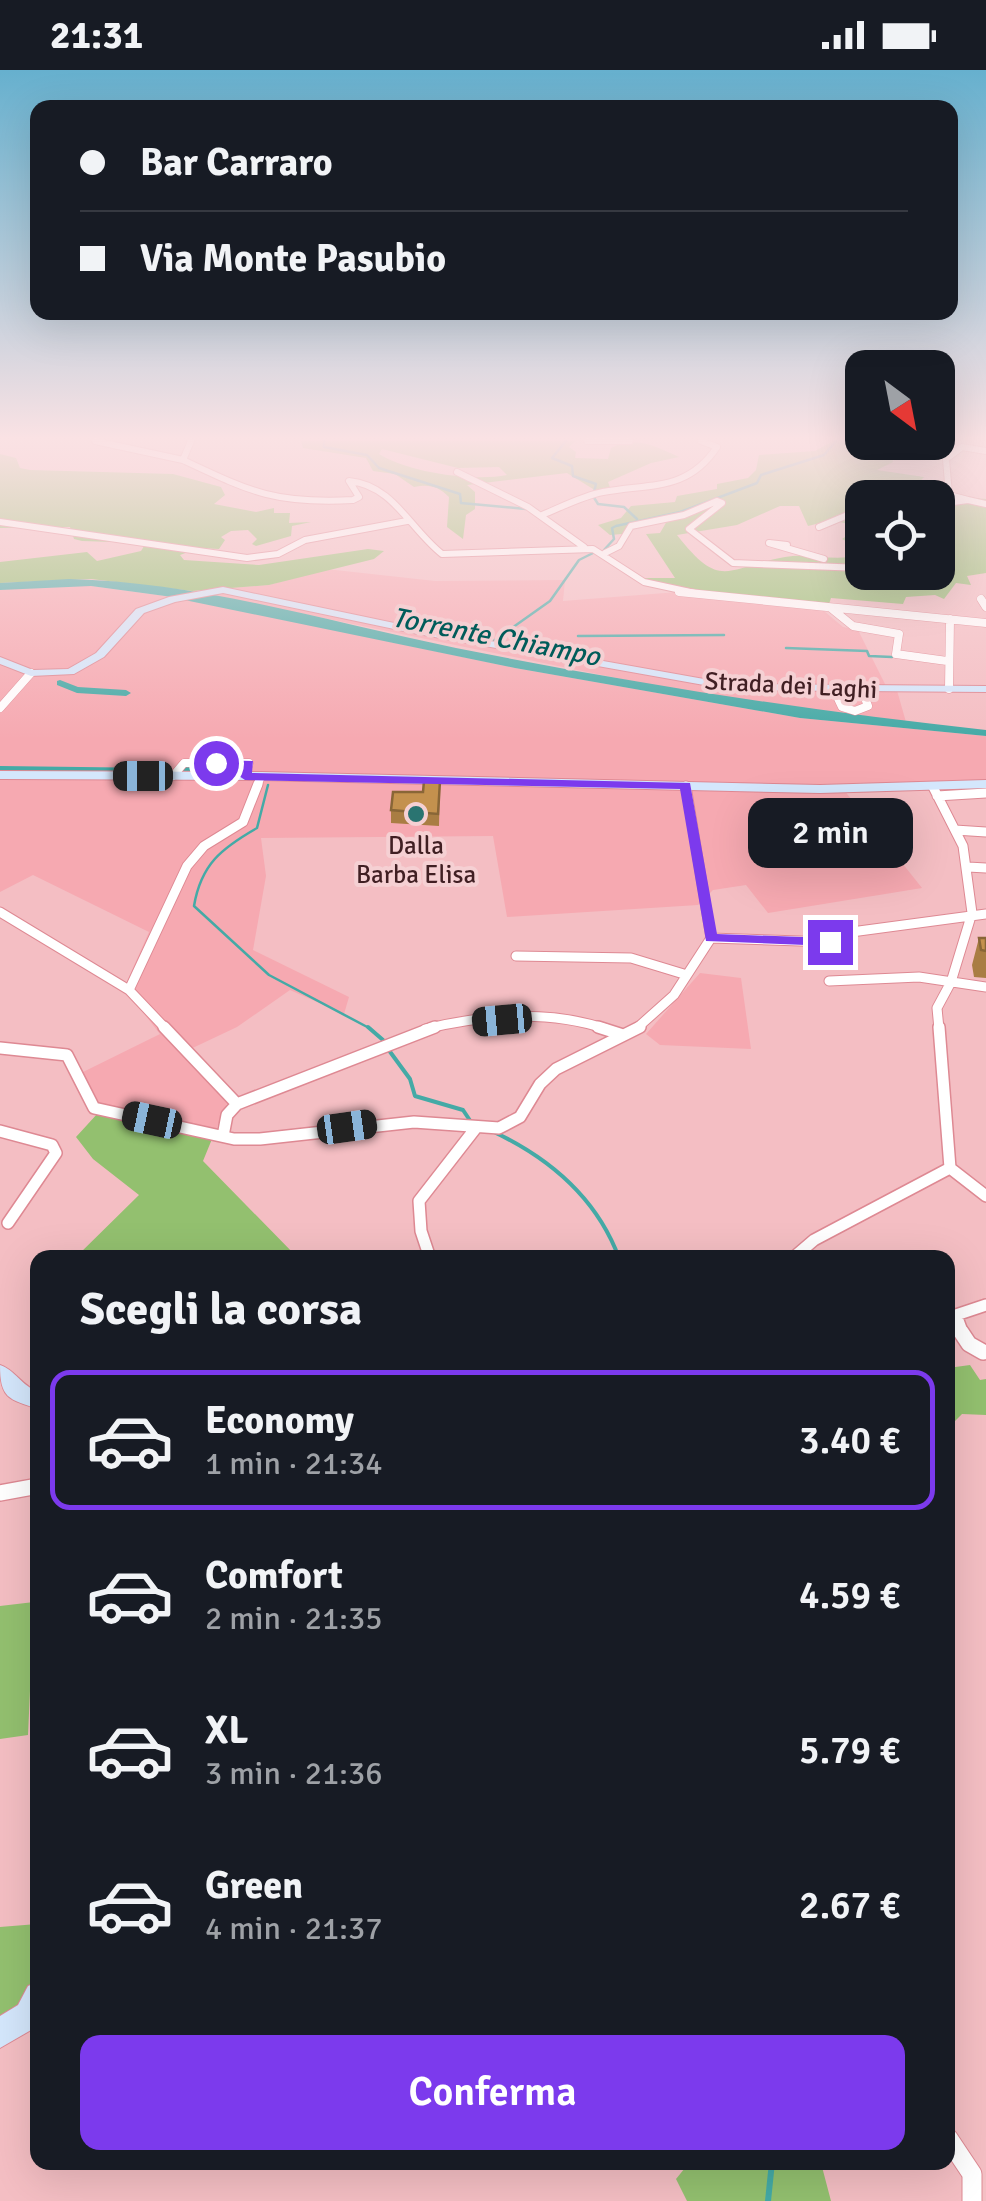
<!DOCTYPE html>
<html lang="it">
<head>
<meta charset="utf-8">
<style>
  body { margin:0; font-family:Signika,sans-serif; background:#242831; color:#f1f3f6; height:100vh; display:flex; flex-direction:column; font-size:38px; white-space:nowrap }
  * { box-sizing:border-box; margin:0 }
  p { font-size:32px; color:#9ea1a6 }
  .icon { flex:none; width:55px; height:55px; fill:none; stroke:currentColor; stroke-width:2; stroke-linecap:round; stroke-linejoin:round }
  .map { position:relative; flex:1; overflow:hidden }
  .drawer { position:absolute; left:30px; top:1180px; width:925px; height:920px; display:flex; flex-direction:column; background:#171b24; border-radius:20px; box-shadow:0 10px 40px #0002 }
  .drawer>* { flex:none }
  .top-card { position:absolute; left:30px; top:30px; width:928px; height:220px; border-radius:20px; box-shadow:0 10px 40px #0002; display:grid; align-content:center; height:220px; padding:0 50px; background:#171b24 }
  .needle { width:65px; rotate:148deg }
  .controls { position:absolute; left:845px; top:280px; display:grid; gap:20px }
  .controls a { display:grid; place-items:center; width:110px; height:110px; border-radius:20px; background:#171b24; box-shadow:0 10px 40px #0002; font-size:50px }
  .end { position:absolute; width:45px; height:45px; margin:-22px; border:12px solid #7c3aed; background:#fff; box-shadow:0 0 0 5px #fff }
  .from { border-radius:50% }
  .bubble { position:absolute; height:70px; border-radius:20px; background:#171b24; box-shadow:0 10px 40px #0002; font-size:32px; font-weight:600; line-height:70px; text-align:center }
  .car { position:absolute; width:30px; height:60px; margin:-30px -15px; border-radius:12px; box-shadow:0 0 8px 2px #0007; background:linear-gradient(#222 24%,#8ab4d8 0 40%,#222 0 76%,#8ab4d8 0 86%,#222 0) }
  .top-card b { display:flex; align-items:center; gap:35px; height:95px; font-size:38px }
  .top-card b+b { border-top:2px solid #363941 }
  .top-card i { width:25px; height:25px; background:#f1f3f6 }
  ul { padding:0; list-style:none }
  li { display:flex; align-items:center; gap:30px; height:140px; margin:0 20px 15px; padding:0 30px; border:5px solid transparent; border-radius:20px }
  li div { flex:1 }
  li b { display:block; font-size:38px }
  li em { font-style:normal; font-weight:600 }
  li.selected { border-color:#7c3aed }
  li>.icon { width:90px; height:90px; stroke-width:1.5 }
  h2 { padding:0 50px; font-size:45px; line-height:120px }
  .cta { display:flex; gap:20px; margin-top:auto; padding:20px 50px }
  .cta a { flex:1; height:115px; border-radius:20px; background:#7c3aed; color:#fff; font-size:40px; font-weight:600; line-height:115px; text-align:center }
  .status { display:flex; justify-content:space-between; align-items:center; height:70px; padding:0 50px; background:#171b24; direction:ltr }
  .status svg { height:28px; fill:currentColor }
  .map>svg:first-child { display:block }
</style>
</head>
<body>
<div class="status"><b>21:31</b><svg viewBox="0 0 49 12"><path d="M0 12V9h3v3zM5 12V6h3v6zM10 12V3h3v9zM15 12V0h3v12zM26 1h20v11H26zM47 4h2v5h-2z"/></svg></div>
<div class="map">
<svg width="986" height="2131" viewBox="0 0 986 2131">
  <rect width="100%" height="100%" fill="#f4bec3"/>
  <path fill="#f6a9b1" d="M326 499 435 511 565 510 563 531 678 522 818 536 843 557 858 560 886 616 896 617 906 652 798 640 646 614 192 521 269 515Z
    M40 515 91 516 187 529 515 598 800 648 986 666V715L844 720 922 818 768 843 746 815 713 820 698 835 507 847 493 766 261 768 266 806 253 880 349 927 344 944 290 920 237 957 182 983 228 1031 212 1069 98 1043 81 1003 160 964 124 918 149 862 33 805 0 822V520Z
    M700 903 741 908 751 979 660 975 646 964Z"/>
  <path fill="#93c06f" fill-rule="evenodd" d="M301 371H575L569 377 576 382 575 388 608 389 611 378C636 365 656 377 679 387L651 393 608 412 611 420 598 422 567 403 467 415 475 422V439L466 445 463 469 447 457 449 427C438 416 429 414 414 417L395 404 373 401 366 388 303 378ZM382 379 458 398 499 397 507 405C472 412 407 402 379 384Z
    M833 371 906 373 904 381 892 387 893 392 877 400 924 407 909 423 986 429V503L967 506 971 515 956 513 944 529 935 525 906 527 903 534 831 528 828 537 696 525 636 508H675L646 464 660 463 667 451 632 454 622 464 610 465 598 455 621 448 631 436 675 432 677 426 717 419V414L748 408 756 400 759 385 815 381ZM862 428H938V502H862ZM780 436H799L808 456 832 450 860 457 842 469 860 478 849 481V487C828 490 807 483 785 487 725 498 721 521 677 465L737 455Z
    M0 384 16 388 20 398 30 400 173 404 221 417 225 425 214 434 256 442 274 438V443H290L289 453 311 452 292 456 291 466 256 476 252 474 257 469 248 460 231 461 221 467 225 470 219 479 199 478 180 485 184 490 259 495 368 479 384 481 374 489 269 515 192 521 91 509 0 513V492L87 482 97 491 141 481 146 473 82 471 74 469 70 457 0 458Z
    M98 1043 212 1069 203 1091 297 1187 75 1188 139 1125 93 1089 76 1067Z
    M970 1295 980 1310 986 1309V1345L962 1344 948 1358V1298Z
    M34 1532 28 1665 0 1669V1536Z
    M37 1854C37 1898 41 1926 0 1950V1857Z
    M689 2093H821L831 2131H687L676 2109Z"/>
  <path fill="#44aaa6" d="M69 509C200 512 328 552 456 578 632 613 808 641 986 660V666L800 648 515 598 165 526 91 516 0 520V513Z"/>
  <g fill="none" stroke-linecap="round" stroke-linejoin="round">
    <path stroke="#44aaa6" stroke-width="2.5" d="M324 371V377L367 385 379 398 460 424 461 433 526 439
      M566 371 552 388 572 396 573 406 596 414 594 422
      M593 426 598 434 624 437 637 449
      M604 480 614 469 612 458 616 456 680 442 757 413 761 405 824 385 836 371
      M578 566 724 565
      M492 572 550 531 579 490 597 481
      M786 578 867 581 869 586 892 587
      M268 715 257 758C222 778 201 794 194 836L269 905 371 959"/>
    <path stroke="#44aaa6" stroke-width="4" d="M368 957 383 970
      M388 979 410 1009 415 1026 463 1040 471 1052
      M496 1063C552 1090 597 1129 619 1188"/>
    <path stroke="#44aaa6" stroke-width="6" d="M768 2131 772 2092"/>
    <path fill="#44aaa6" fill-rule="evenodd" d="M60 610 78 617 126 620 131 623 126 626 77 623 57 615V611Z
      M0 696 161 698 166 701 161 704 0 702Z
      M186 697H239L244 700 239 703 183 702V698Z"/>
    <defs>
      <path id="street-far5" d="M95 371 183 390 191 371
        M587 371H630
        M183 390C251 422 275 434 353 430L359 427 349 411C393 415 410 459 442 484L593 479 644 512 704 525
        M457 402 528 437 584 477
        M968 430 949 425 946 389 962 377 986 381
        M938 434 968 430 986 434
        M542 445C562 437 582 426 603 422 650 413 687 422 717 377L701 371
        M0 452 247 488 278 484 305 470 407 451
        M819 457 862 439
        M787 475 769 473 824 489
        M605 483 619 476 631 456 684 445 717 431 722 433 689 459 733 493 862 498"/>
      <path id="street-far4" d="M679 522 986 553
        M981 529 986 537
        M832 539 853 556 899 564 896 584 947 591
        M949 619 950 549
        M834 620 842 637 855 641 868 636 862 620
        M0 638 31 603
        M173 706 184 693H249L245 706
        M257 717 261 706"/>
      <path id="street-far3" d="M933 717 963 776 972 843 951 912 937 938 939 959
        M937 726 986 723
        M955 760 986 762
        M968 797 986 798
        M0 842 129 920 166 959
        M711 868 830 872 844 863 986 844
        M516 886 631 888 687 905
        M829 911 919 907 986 917
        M129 920 187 796 204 776 243 752 258 714
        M425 959C483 945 547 939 606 959
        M636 959 674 925 711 868 686 716"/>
      <path id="street-far2" d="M164 957 237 1034 435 957
        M598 957 623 965
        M939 957 950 1098
        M0 978 67 985 94 1038 234 1069H260L414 1052 499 1058 520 1047 540 1014 556 999 640 957
        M0 1061 52 1075 56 1083 8 1153
        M223 1066 227 1045 237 1034
        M950 1098 986 1126
        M430 1188 421 1161 419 1131 475 1059
        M793 1188 814 1170 950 1098
        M963 1264 956 1245 986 1235"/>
      <path id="street-far1" d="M961 1262 969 1274 983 1282
        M0 1423 38 1416"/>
      <path id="street" d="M948 2068 972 2104V2131"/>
      <path id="secondary" d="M223 517 418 558 732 614 986 616V622L732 620 418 564 223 523 175 532 144 543 104 587 74 604 31 606 0 594V587L33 600 68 599 96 583 136 539 169 527Z
        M0 701 261 702 820 715 986 710V718L820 723 261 710 0 709Z
        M0 1295C15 1300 21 1315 38 1322V1339C8 1329 0 1328 0 1295Z
        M38 1912V1956L0 1978V1946L18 1935 28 1916Z"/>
    </defs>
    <use href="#street-far5" stroke="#de8993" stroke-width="8"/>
    <use href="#street-far4" stroke="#de8993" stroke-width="9"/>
    <use href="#street-far3" stroke="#de8993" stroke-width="11"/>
    <use href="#street-far2" stroke="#de8993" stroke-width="14"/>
    <use href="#street-far1" stroke="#de8993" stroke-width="18"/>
    <use href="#street" stroke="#de8993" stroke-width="21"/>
    <use href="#secondary" stroke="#de8993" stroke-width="2"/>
    <use href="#street-far5" stroke="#fff" stroke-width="6"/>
    <use href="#street-far4" stroke="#fff" stroke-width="8"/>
    <use href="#street-far3" stroke="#fff" stroke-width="9"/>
    <use href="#street-far2" stroke="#fff" stroke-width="11"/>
    <use href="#street-far1" stroke="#fff" stroke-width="15"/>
    <use href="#street" stroke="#fff" stroke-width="19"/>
    <use href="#secondary" fill="#d4e7fc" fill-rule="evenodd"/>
  </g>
  <path fill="#a97d43" d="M440 711 439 756 391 753V740Z
    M979 868H986V908L974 907 972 895Z"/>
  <path fill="#c4914e" stroke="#896637" stroke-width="2.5" d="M424 711H440L438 744 391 740 393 722H423Z
    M979 868H986V881L981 880Z"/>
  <linearGradient id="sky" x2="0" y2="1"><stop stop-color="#66b0ce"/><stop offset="0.55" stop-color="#fae2e4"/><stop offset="1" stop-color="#fae2e4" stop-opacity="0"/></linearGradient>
  <rect width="986" height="669" fill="url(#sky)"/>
  <path fill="#7c3aed" d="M216 690 253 691 252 703 690 713 717 864 830 868 837 872 830 876 706 871 680 719 245 710 239 706 242 697 212 695Z"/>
  <circle fill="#2a7471" stroke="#f5d0d3" stroke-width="4" cx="416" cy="744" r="10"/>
  <g text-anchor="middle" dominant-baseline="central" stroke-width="8" stroke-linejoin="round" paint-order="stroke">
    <g font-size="25" fill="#401f23" stroke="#f5d0d3">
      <text transform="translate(791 615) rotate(3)">Strada dei Laghi</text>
    </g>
    <g font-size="25" fill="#401f23" stroke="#f5d0d3">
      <text x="416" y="775">Dalla<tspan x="416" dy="29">Barba Elisa</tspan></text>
    </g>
    <g font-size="28" font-style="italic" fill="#005c5a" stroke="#f5d0d3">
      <text transform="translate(496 567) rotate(11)">Torrente Chiampo</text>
    </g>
  </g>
</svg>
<div class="controls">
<a><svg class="needle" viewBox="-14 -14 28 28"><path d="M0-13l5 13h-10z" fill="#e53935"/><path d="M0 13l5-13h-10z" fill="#9ea1a6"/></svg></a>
<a><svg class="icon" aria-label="locate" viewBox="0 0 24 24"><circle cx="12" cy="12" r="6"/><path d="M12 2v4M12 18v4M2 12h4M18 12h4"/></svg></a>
</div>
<i class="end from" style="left:216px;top:693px"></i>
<i class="end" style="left:830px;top:872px"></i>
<div class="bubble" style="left:748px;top:728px;width:165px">2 min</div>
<i class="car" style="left:143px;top:706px;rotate:270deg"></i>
<i class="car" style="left:502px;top:950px;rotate:265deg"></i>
<i class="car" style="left:152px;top:1050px;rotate:282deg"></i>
<i class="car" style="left:347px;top:1057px;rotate:82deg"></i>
<div class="top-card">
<b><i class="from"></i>Bar Carraro</b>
<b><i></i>Via Monte Pasubio</b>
</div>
<section class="drawer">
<h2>Scegli la corsa</h2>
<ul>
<li class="selected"><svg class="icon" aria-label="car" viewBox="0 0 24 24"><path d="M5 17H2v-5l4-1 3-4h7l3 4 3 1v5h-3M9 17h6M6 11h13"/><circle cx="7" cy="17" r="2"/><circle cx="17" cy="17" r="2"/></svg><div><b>Economy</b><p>1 min · 21:34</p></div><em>3.40 €</em></li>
<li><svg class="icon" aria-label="car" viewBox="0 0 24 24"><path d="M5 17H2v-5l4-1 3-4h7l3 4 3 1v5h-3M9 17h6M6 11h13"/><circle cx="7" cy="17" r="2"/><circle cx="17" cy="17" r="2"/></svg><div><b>Comfort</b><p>2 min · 21:35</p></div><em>4.59 €</em></li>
<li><svg class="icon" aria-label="car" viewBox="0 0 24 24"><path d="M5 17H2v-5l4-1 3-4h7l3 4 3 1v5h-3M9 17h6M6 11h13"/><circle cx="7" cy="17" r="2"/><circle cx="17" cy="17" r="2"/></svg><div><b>XL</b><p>3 min · 21:36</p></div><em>5.79 €</em></li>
<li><svg class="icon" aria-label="car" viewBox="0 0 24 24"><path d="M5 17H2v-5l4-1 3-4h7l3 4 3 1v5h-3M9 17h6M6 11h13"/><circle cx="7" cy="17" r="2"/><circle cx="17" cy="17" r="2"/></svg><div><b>Green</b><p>4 min · 21:37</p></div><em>2.67 €</em></li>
</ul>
<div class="cta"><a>Conferma</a></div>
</section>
</div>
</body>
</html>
